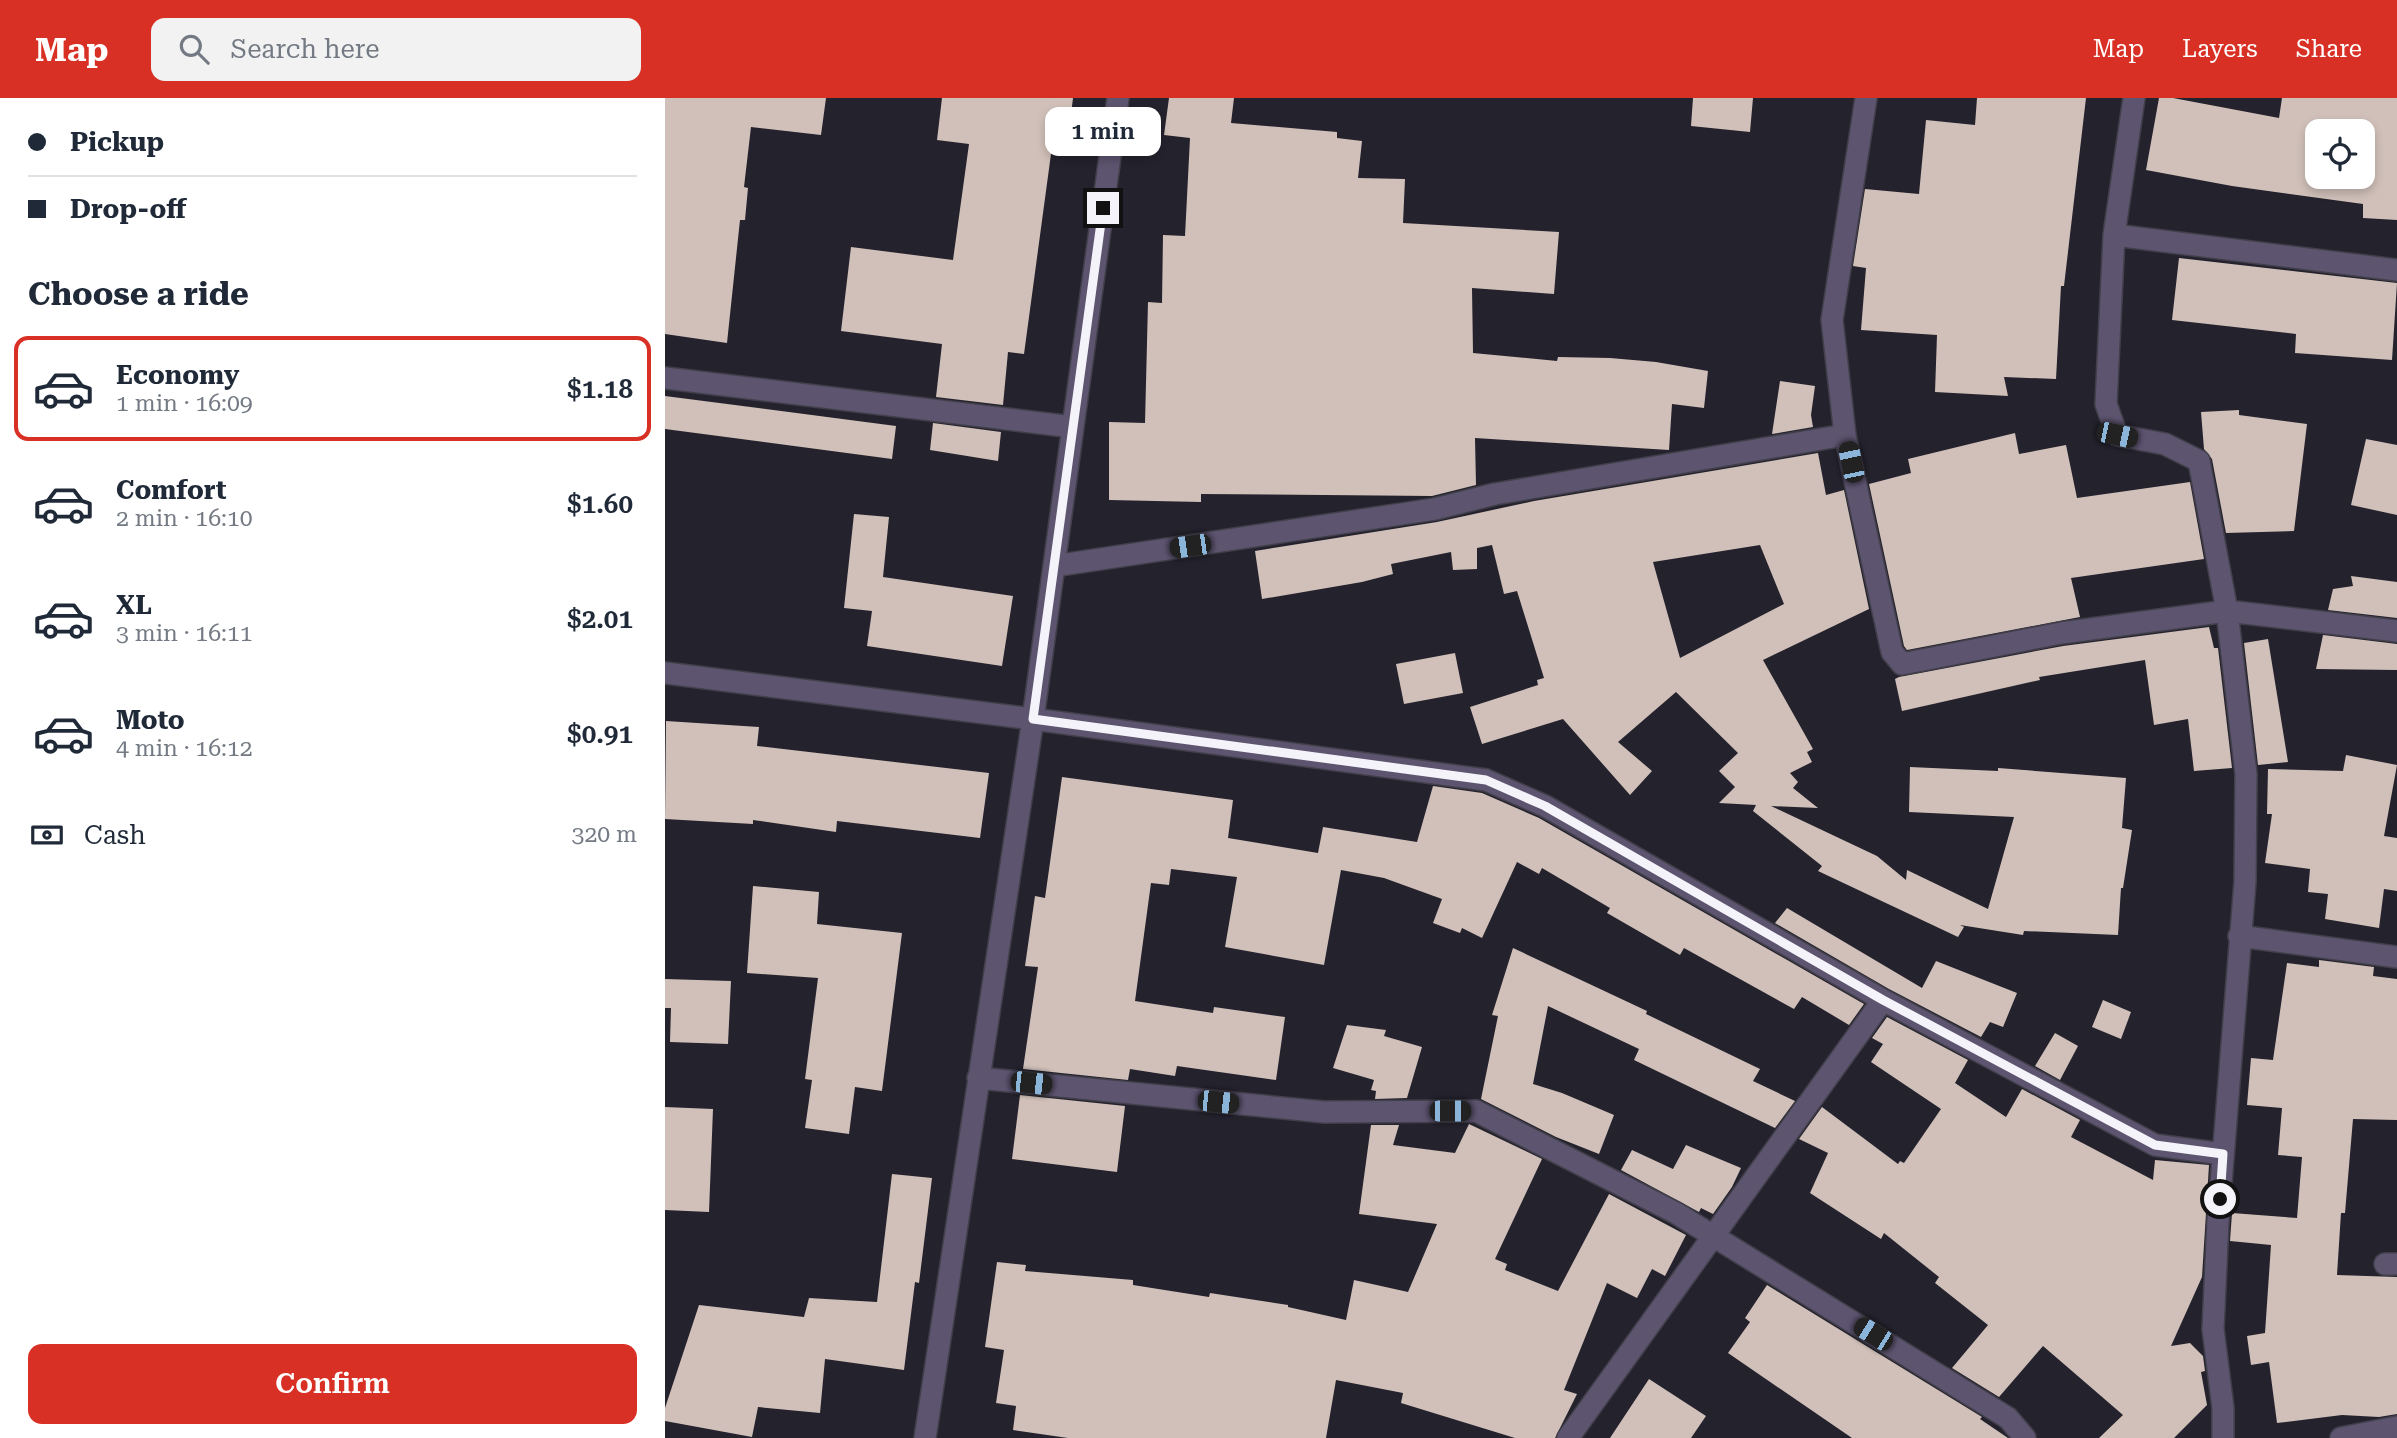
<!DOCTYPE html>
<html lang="en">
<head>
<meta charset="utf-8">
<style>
  body { margin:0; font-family:"Roboto Serif",serif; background:#f2f2f3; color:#1f2937; height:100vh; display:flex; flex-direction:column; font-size:26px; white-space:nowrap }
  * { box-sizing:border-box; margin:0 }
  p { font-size:23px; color:#747a83 }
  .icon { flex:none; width:38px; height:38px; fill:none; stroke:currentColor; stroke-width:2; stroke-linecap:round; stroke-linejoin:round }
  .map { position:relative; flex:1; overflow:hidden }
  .sheet { display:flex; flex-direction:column; background:#fff; width:665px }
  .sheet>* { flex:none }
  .banner { display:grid; align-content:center; height:154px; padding:0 28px; background:#fff }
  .buttons { position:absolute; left:1640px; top:21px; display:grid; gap:14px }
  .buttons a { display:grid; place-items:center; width:70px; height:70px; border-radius:14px; background:#fff; box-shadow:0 4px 10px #0003; font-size:35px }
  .end { position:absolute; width:32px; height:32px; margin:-16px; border:9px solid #f4f3fa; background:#111; box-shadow:0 0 0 4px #111 }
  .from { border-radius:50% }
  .bubble { position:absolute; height:49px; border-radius:14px; background:#fff; box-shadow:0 4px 10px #0003; font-size:23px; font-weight:600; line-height:49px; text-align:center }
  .car { position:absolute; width:21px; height:42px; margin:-21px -10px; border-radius:9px; box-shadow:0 0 5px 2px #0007; background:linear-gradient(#222 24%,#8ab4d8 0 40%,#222 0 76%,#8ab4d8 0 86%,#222 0) }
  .banner b { display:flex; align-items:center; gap:24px; height:66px; font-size:26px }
  .banner b+b { border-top:2px solid #e0e1e3 }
  .banner i { width:18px; height:18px; background:#1f2937 }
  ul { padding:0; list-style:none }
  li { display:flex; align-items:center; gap:21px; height:105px; margin:0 14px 10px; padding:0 14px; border:4px solid transparent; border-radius:14px }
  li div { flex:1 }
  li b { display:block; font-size:26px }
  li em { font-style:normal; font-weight:600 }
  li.on { border-color:#d93025 }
  li>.icon { width:63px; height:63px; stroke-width:1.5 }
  h2 { padding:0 28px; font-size:32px; line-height:84px }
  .pay { display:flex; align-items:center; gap:18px; height:77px; padding:0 28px; font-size:26px }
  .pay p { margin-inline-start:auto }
  .action { display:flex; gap:14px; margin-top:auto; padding:14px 28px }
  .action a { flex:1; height:80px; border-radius:14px; background:#d93025; color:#fff; font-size:28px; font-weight:600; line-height:80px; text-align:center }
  header { display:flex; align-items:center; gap:42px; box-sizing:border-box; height:98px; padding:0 35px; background:#d93025; color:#fff }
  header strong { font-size:33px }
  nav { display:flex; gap:38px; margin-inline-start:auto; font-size:24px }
  .search { width:490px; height:63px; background:#f2f2f3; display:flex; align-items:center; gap:18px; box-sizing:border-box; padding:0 24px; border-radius:14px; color:#747a83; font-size:26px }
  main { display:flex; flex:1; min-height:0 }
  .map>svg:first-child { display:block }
</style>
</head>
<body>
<header>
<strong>Map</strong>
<div class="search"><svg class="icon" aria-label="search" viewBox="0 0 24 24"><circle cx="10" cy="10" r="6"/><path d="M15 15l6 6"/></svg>Search here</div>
<nav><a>Map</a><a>Layers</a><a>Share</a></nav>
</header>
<main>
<section class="sheet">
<div class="banner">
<b><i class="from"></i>Pickup</b>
<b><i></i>Drop-off</b>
</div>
<h2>Choose a ride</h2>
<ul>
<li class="on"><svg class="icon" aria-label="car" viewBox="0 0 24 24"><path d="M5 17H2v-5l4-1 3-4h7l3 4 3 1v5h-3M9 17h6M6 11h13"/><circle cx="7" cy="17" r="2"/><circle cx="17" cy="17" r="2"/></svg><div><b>Economy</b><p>1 min · 16:09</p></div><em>$1.18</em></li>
<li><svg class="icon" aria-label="car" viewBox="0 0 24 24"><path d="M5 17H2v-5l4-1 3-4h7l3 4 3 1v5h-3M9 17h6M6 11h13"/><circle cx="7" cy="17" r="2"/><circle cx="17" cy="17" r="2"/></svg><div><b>Comfort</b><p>2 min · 16:10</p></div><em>$1.60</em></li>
<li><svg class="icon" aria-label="car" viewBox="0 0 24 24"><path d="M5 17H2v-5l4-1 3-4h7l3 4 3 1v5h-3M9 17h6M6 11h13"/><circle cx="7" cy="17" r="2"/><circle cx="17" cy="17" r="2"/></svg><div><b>XL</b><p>3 min · 16:11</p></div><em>$2.01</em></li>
<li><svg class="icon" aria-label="car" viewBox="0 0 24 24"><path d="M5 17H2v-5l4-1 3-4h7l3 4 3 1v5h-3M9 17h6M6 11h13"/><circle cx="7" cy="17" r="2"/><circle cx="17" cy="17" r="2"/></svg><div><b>Moto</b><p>4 min · 16:12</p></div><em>$0.91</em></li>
</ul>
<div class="pay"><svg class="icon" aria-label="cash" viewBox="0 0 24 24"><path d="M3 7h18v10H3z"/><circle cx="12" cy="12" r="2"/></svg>Cash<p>320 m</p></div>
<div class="action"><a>Confirm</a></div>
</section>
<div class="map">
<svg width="1732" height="1340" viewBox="0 0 1732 1340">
  <rect width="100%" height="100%" fill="#24222d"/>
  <path fill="#d0c0b9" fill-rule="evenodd" d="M0 0H161L156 37 86 29 79 89 83 90 80 122H75L62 245 0 236Z
    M277 0H408L401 57 386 56 359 256 343 254 338 307 271 299 277 246 176 233 186 149 288 162 304 46 272 42Z
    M504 0H569L566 25 672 34V40L697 43 693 80 740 81 738 125 894 134 889 196 807 190 808 255 892 263 893 259 945 260 991 264 1043 273 1039 310 1007 306 1004 352 810 340 811 387 767 398 536 396V404L444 402V324L480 325 483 204 497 205 498 137 520 138 525 40 499 37Z
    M1028 0H1088L1085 34 1026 28Z
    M1312 0H1421L1399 188H1396L1391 281 1339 279 1343 298 1270 294 1272 237 1196 232 1201 170 1188 168 1200 91 1254 96 1261 22 1310 27Z
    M1494 0H1508L1614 20 1617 0H1732V122L1698 120V106L1567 88 1481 72ZM1652 33H1698V79H1652Z
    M1514 160 1732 185 1727 262 1630 255 1631 236 1507 222Z
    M1115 283 1150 288 1146 317 1148 329 1107 336Z
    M0 298 231 328 227 361 0 331Z
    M1574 312V317L1642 326 1629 433 1561 435 1547 361 1539 351 1536 314Z
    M268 325 336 334 333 363 265 352Z
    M1350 335 1354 356 1401 347 1412 400 1525 384 1539 461 1406 480 1415 519 1242 552 1239 548 1204 386 1246 375 1243 361Z
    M1701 341 1732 347V417L1686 407Z
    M1153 355 1161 397 1179 392 1204 511 1098 562 1148 651 1142 654 1147 664 1125 675 1133 684 1128 690 1153 710 1106 708 1212 758 1241 782 1242 772 1323 811 1349 719 1244 714 1245 669 1333 673V670L1461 680 1457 730 1467 732 1458 790H1456L1453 837 1359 833 1358 837 1295 827 1299 829 1293 839 1153 773 1157 768 1088 713 1091 707 1054 705 1070 689 1054 673 1073 655 1011 594 953 644 987 673 965 697 898 621 817 646 805 609 873 587 872 582 879 580 852 493 839 496 827 447 812 450V471L788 472 786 454 726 466 728 476 697 484 597 501 590 453 772 424 869 403ZM1095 447 1119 506 1015 560 988 464Z
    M189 416 224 419 218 479 348 498 337 568 202 548 207 513 179 510Z
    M1686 478 1732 484V520L1663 512 1668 491 1688 488Z
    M1544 529 1549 550H1553L1567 670 1529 673 1523 621 1489 627 1480 562 1374 579 1375 582 1237 613 1230 581 1234 579 1398 548Z
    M1658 537 1732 546V572L1651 571Z
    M1603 541 1623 664 1593 667 1579 545Z
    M790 555 798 595 739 606 731 566Z
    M1 623 94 629 92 648 324 675 315 740 172 723 171 734 88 722V726L0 721Z
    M1681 657 1732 667 1719 738 1732 740V793L1719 791 1714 830 1660 821 1663 796 1643 794 1645 771 1600 765 1607 716H1602L1603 671 1678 673Z
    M397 679 568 702 563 740 653 755 658 729 752 744 768 688 817 695 874 720 1199 906 1184 927 1137 899 1129 911 1019 850 1015 857 942 815 945 810 877 770 874 776 852 764 817 840 797 830 795 835 768 825 777 801 719 780 676 772 659 867 560 849 572 779 506 771 504 787 486 785 470 903 548 915 549 909 620 919 611 982 512 968 510 978 465 971 463 982 358 971 373 869 360 868 370 798 380 800Z
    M88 788 154 794 152 826 237 835 217 993 190 989 184 1036 140 1030 147 982 140 981 153 880 82 875Z
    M1122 810 1257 890 1271 863 1352 895 1338 929 1325 924 1316 939 1224 891 1110 825Z
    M848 850 982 913 981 916 1095 971 1088 983 1130 1003 1110 1030 969 962 974 951 883 908 868 986 897 995 949 1017 934 1056 891 1039 816 1001 833 918 827 917Z
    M1654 862 1709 869 1708 878 1732 881V1022L1688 1021 1680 1115H1676L1672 1177 1732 1179V1316L1714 1319 1677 1317 1612 1325 1604 1264 1586 1267 1582 1238 1600 1235 1606 1147 1565 1143 1567 1115 1632 1120 1637 1059 1613 1057 1617 1010 1582 1007 1586 960 1608 962 1622 865 1654 869Z
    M0 881 66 883 63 946 5 944 6 910H0Z
    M1438 902 1466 914 1456 941 1427 929Z
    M1222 919 1303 962 1290 985 1341 1019 1357 991 1415 1022 1406 1039 1488 1082 1490 1062 1544 1067 1537 1179 1506 1248 1525 1245 1538 1258 1540 1273 1536 1274 1542 1307 1509 1340H1434L1458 1317 1378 1248 1334 1299 1287 1270 1323 1227 1270 1185 1274 1179 1219 1135 1216 1141 1145 1095 1163 1055 1134 1041 1157 1009 1233 1066 1235 1063 1239 1065 1276 1011 1206 964 1218 946 1207 940Z
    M682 927 721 932 719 938 757 949 742 1000 710 1001 711 993 706 992 709 982 668 970Z
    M1390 935 1413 948 1395 982 1370 968Z
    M355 997 460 1008 452 1074 347 1061Z
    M0 1009 48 1011 44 1114 0 1112Z
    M804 1026 877 1061 830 1161 842 1166 840 1172 893 1193 944 1096 1021 1137 1000 1178 987 1171 972 1200 942 1185 899 1292 912 1296 890 1340H850L736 1305 738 1295 671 1282 661 1340H403L348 1332 351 1308 331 1305 339 1252 320 1249 332 1164 361 1167 360 1173 468 1182V1187L544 1199 545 1195 623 1207V1209L681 1222 689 1182 743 1194 772 1126 694 1116 706 1027H734L728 1047 790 1055Z
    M1021 1047 1076 1070 1067 1089 1048 1116 1036 1110 1034 1114 956 1072 967 1052 1008 1071Z
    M227 1076 267 1080 254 1185 250 1184 239 1272 160 1261 155 1315 93 1309 87 1339 0 1323V1310L34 1207 139 1219 144 1200 212 1204Z
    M1102 1187 1317 1319 1315 1321 1343 1340H1187L1063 1255 1085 1224 1080 1220Z
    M984 1281 1041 1318 1026 1340H945Z"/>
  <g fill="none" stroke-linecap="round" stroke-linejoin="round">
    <defs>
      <path id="minor" d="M1201 0 1167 222 1180 337 1227 554 1237 566 1396 535 1562 513 1732 533
        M1469 0 1449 137 1441 306 1452 337 1500 346 1534 363 1562 513 1581 676 1580 784 1553 1123 1548 1231 1558 1310V1340
        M1449 137 1732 172
        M0 280 408 329
        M389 468 770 411 830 396 1180 337
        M0 575 368 621 821 682 880 708 1218 902 1490 1047 1558 1056
        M1574 838 1732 859
        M313 980 659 1014 811 1013 1011 1115 1343 1320 1360 1340
        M1720 1166H1732
        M260 1340 368 621 453 0
        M903 1340 1218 902
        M1676 1340 1732 1329"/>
    </defs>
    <use href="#minor" stroke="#413f4a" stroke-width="24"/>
    <use href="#minor" stroke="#5d5470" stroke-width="21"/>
  </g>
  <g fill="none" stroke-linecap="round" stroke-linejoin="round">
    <path stroke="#f4f3fa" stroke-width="9" d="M438 110 368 621 821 682 880 708 1218 902 1490 1047 1558 1056 1555 1101"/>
  </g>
</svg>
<div class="buttons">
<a><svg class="icon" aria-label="locate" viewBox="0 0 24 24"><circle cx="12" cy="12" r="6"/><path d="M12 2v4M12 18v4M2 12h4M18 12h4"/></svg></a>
</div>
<i class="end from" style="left:1555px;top:1101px"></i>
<i class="end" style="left:438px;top:110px"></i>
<div class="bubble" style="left:380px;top:9px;width:116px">1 min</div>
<i class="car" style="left:1452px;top:337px;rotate:102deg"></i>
<i class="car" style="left:1186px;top:364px;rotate:348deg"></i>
<i class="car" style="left:525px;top:448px;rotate:262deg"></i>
<i class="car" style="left:366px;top:985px;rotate:96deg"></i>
<i class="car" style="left:553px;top:1004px;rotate:96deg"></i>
<i class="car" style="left:785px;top:1013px;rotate:90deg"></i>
<i class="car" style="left:1208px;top:1236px;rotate:302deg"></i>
</div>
</main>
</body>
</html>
